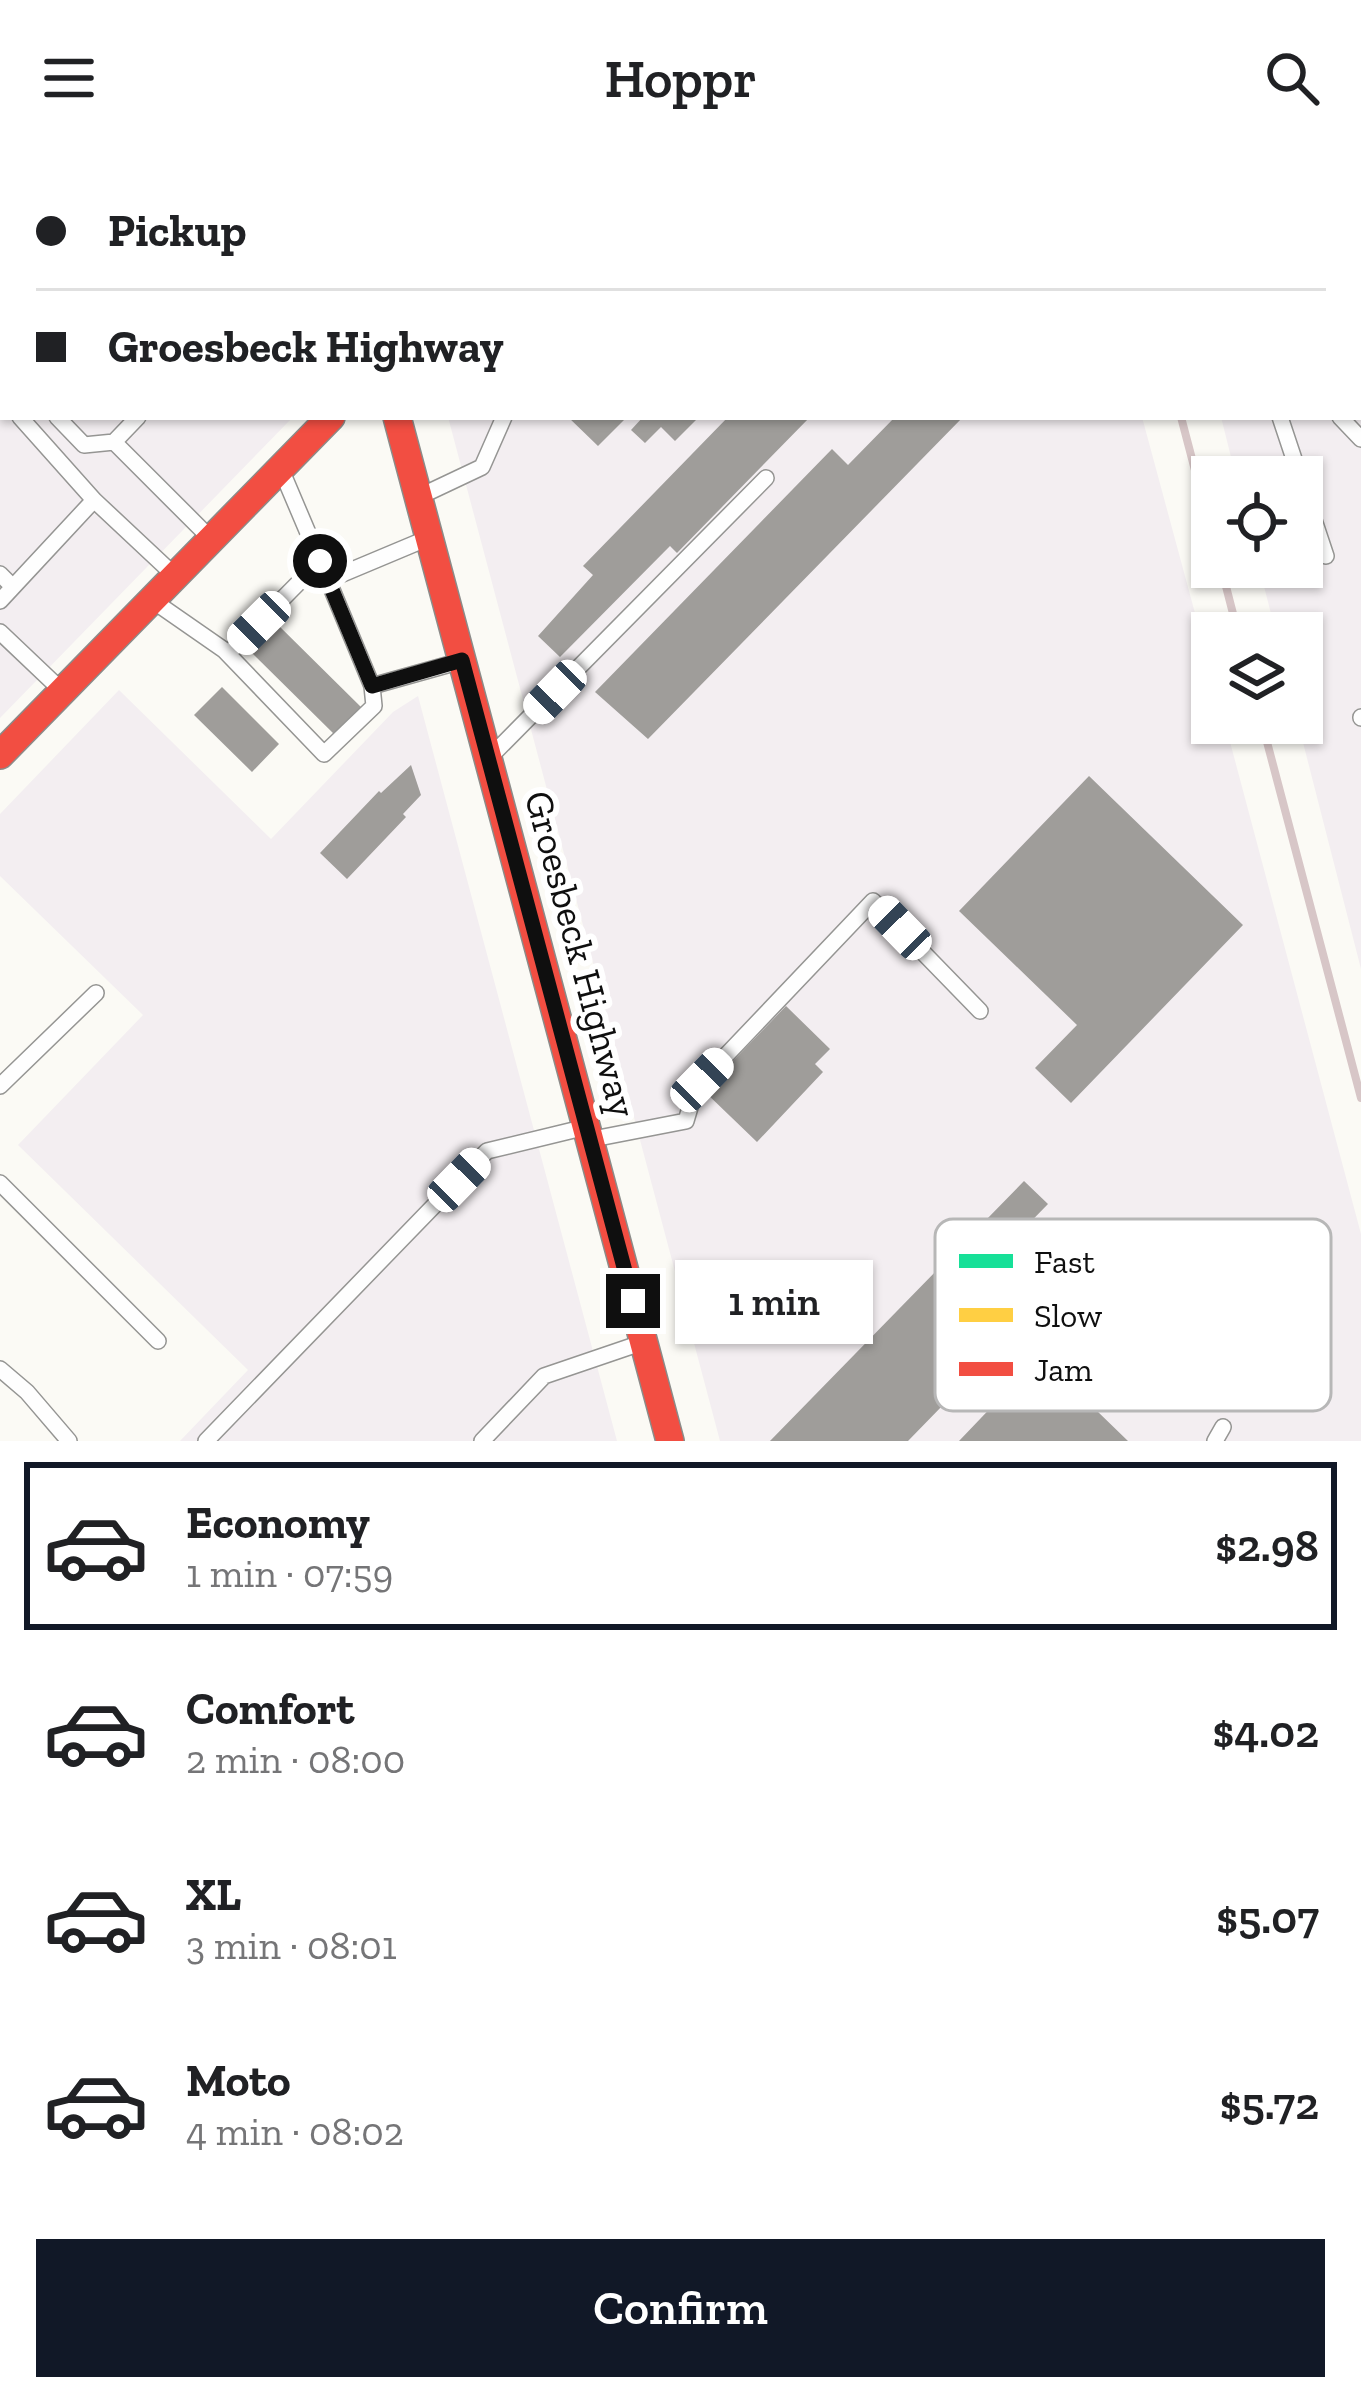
<!DOCTYPE html>
<html lang="en">
<head>
<meta charset="utf-8">
<style>
  body { margin:0; font-family:"Zilla Slab",serif; background:#f2f2f2; color:#202124; height:100vh; display:flex; flex-direction:column; font-size:45px; white-space:nowrap }
  * { box-sizing:border-box; margin:0 }
  p { font-size:39px; color:#757577 }
  .icon { flex:none; width:66px; height:66px; fill:none; stroke:currentColor; stroke-width:2; stroke-linecap:round; stroke-linejoin:round }
  .map { position:relative; height:1285px; overflow:hidden }
  .drawer { display:flex; flex-direction:column; background:#fff; flex:1 }
  .drawer>* { flex:none }
  .banner { position:absolute; left:0px; top:0px; width:1362px; height:264px; box-shadow:0 3px 9px #0004; display:grid; align-content:center; height:264px; padding:0 36px; background:#fff }
  .controls { position:absolute; left:1191px; top:300px; display:grid; gap:24px }
  .controls a { display:grid; place-items:center; width:132px; height:132px; border-radius:0px; background:#fff; box-shadow:0 3px 9px #0004; font-size:60px }
  .end { position:absolute; width:54px; height:54px; margin:-27px; border:15px solid #0f0f0f; background:#fff; box-shadow:0 0 0 6px #fff }
  .from { border-radius:50% }
  .bubble { position:absolute; height:84px; border-radius:0px; background:#fff; box-shadow:0 3px 9px #0004; font-size:39px; font-weight:600; line-height:84px; text-align:center }
  .car { position:absolute; width:36px; height:72px; margin:-36px -18px; border-radius:15px; box-shadow:0 0 9px 3px #0007; background:linear-gradient(#fff 24%,#345 0 40%,#fff 0 76%,#345 0 86%,#fff 0) }
  .banner b { display:flex; align-items:center; gap:42px; height:114px; font-size:45px }
  .banner b+b { border-top:3px solid #e0e0e0 }
  .banner i { width:30px; height:30px; background:#202124 }
  ul { padding:21px 0 0; list-style:none }
  li { display:flex; align-items:center; gap:36px; height:168px; margin:0 24px 18px; padding:0 12px; border:6px solid transparent; border-radius:0px }
  li div { flex:1 }
  li b { display:block; font-size:45px }
  li em { font-style:normal; font-weight:600 }
  li.selected { border-color:#111827 }
  li>.icon { width:108px; height:108px; stroke-width:1.5 }
  .button { display:flex; gap:24px; margin-top:auto; padding:24px 36px }
  .button a { flex:1; height:138px; border-radius:0px; background:#111827; color:#fff; font-size:48px; font-weight:600; line-height:138px; text-align:center }
  header { display:flex; justify-content:space-between; align-items:center; height:156px; padding:0 36px; background:#fff; font-size:54px; font-weight:600 }
  .map>svg:first-child { display:block }
</style>
</head>
<body>
<header><svg class="icon" aria-label="menu" viewBox="0 0 24 24"><path d="M4 6h16M4 12h16M4 18h16"/></svg>Hoppr<svg class="icon" aria-label="search" viewBox="0 0 24 24"><circle cx="10" cy="10" r="6"/><path d="M15 15l6 6"/></svg></header>
<div class="map">
<svg width="1361" height="1285" viewBox="0 0 1361 1285">
  <rect width="100%" height="100%" fill="#fbfaf5"/>
  <path fill="#f3eef1" d="M637 0H1070L1071 3H634Z
    M1156 0H1361V813L1298 567H1302V477H1276L1259 411H1302V321H1236L1221 261H1359V3H1156Z
    M3 136V261H293L0 562V140Z
    M448 261H1142L1212 520V567H1225L1361 1078V1285H720Z
    M119 534 271 683 393 556 418 540 617 1285H180L248 1214 18 989 143 859 0 720V658Z"/>
  <path fill="#9f9d9a" d="M568 261H627L598 290Z
    M643 261H699L675 285 661 271 645 287 631 274Z
    M728 261H810L677 397 670 390 560 501 538 480 593 419 583 410Z
    M895 261H963L648 583 595 536 832 293 848 309Z
    M275 466 363 553 336 580 248 493Z
    M222 531 279 588 252 616 194 559Z
    M411 609 421 639 403 658 406 661 347 723 320 697 379 635 381 637Z
    M1089 620 1243 769 1071 947 1035 912 1077 869 959 755Z
    M786 850 830 893 815 908 823 916 757 986 704 935Z
    M1024 1025 1048 1048 972 1126 1018 1172 908 1285H770Z
    M1137 1099 1193 1153 1096 1254 1128 1285H959Z"/>
  <g fill="none" stroke-linecap="round" stroke-linejoin="round">
    <defs>
      <path id="lane" d="M529 0 532 3
        M85 3 89 0
        M179 3 182 0
        M1346 3 1349 0
        M0 84 3 81
        M1359 97 1361 95
        M1359 181 1361 183
        M0 240 3 243
        M20 261 94 344
        M57 261 84 289 114 286
        M138 261 114 286 210 382
        M1280 261 1300 321
        M1340 261 1361 283
        M283 318 328 424 421 385
        M1302 328 1326 400
        M427 337 482 311 504 261
        M0 418 13 431
        M328 424 372 530 454 507
        M152 444 224 494 324 598 374 550 372 530
        M0 445 94 344 173 418
        M0 476 59 532
        M228 498 320 405
        M1361 561V562
        M494 597 766 322
        M0 930 96 837
        M593 983 686 965 696 931 873 745 980 855
        M0 1027 158 1185
        M0 1213 27 1236 69 1285
        M206 1285 487 995 578 973
        M482 1285 544 1220 635 1189
        M1215 1285 1223 1271"/>
      <path id="fast" d="M327 0 328 3"/>
      <path id="slow" d="M579 3 582 0"/>
      <path id="jam" d="M397 261 670 1285
        M0 599 331 261"/>
    </defs>
    <use href="#lane" stroke="#959593" stroke-width="18"/>
    <use href="#fast" stroke="#8c8b89" stroke-width="30"/>
    <use href="#slow" stroke="#8c8b89" stroke-width="30"/>
    <use href="#jam" stroke="#8c8b89" stroke-width="30"/>
    <use href="#lane" stroke="#fefefe" stroke-width="15"/>
    <use href="#fast" stroke="#16e098" stroke-width="27"/>
    <use href="#slow" stroke="#ffcf43" stroke-width="27"/>
    <use href="#jam" stroke="#f24e42" stroke-width="27"/>
    <path stroke="#d7c6c7" stroke-width="8" d="M1112 0 1113 3
      M1181 261 1212 379
      M1221 411 1238 477
      M1262 567 1361 942"/>
  </g>
  <g fill="none" stroke-linecap="round" stroke-linejoin="round">
    <path stroke="#0f0f0f" stroke-width="15" d="M320 405 372 530 462 504 633 1145"/>
  </g>
  <g text-anchor="middle" dominant-baseline="central" stroke-width="12" stroke-linejoin="round" paint-order="stroke">
    <g font-size="39" fill="#0f0f0f" stroke="#fff">
      <text transform="translate(581 798) rotate(75)">Groesbeck Highway</text>
    </g>
  </g>
  <rect x="935" y="1063" width="396" height="192" rx="18" fill="#fff" stroke="#b7b7b7" stroke-width="3"/>
  <rect x="959" y="1098" width="54" height="14" fill="#16e098"/>
  <rect x="959" y="1152" width="54" height="14" fill="#ffcf43"/>
  <rect x="959" y="1206" width="54" height="14" fill="#f24e42"/>
  <g font-size="33" fill="#0f0f0f">
    <text x="1034" y="1117">Fast</text>
    <text x="1034" y="1171">Slow</text>
    <text x="1034" y="1225">Jam</text>
  </g>
</svg>
<div class="controls">
<a><svg class="icon" aria-label="locate" viewBox="0 0 24 24"><circle cx="12" cy="12" r="6"/><path d="M12 2v4M12 18v4M2 12h4M18 12h4"/></svg></a>
<a><svg class="icon" aria-label="layers" viewBox="0 0 24 24"><path d="M12 4l9 5-9 5-9-5zM3 14l9 5 9-5"/></svg></a>
</div>
<i class="end from" style="left:320px;top:405px"></i>
<i class="end" style="left:633px;top:1145px"></i>
<div class="bubble" style="left:675px;top:1104px;width:198px">1 min</div>
<i class="car" style="left:259px;top:467px;rotate:225deg"></i>
<i class="car" style="left:555px;top:536px;rotate:224deg"></i>
<i class="car" style="left:900px;top:772px;rotate:316deg"></i>
<i class="car" style="left:702px;top:924px;rotate:44deg"></i>
<i class="car" style="left:459px;top:1024px;rotate:44deg"></i>
<div class="banner">
<b><i class="from"></i>Pickup</b>
<b><i></i>Groesbeck Highway</b>
</div>
</div>
<section class="drawer">
<ul>
<li class="selected"><svg class="icon" aria-label="car" viewBox="0 0 24 24"><path d="M5 17H2v-5l4-1 3-4h7l3 4 3 1v5h-3M9 17h6M6 11h13"/><circle cx="7" cy="17" r="2"/><circle cx="17" cy="17" r="2"/></svg><div><b>Economy</b><p>1 min · 07:59</p></div><em>$2.98</em></li>
<li><svg class="icon" aria-label="car" viewBox="0 0 24 24"><path d="M5 17H2v-5l4-1 3-4h7l3 4 3 1v5h-3M9 17h6M6 11h13"/><circle cx="7" cy="17" r="2"/><circle cx="17" cy="17" r="2"/></svg><div><b>Comfort</b><p>2 min · 08:00</p></div><em>$4.02</em></li>
<li><svg class="icon" aria-label="car" viewBox="0 0 24 24"><path d="M5 17H2v-5l4-1 3-4h7l3 4 3 1v5h-3M9 17h6M6 11h13"/><circle cx="7" cy="17" r="2"/><circle cx="17" cy="17" r="2"/></svg><div><b>XL</b><p>3 min · 08:01</p></div><em>$5.07</em></li>
<li><svg class="icon" aria-label="car" viewBox="0 0 24 24"><path d="M5 17H2v-5l4-1 3-4h7l3 4 3 1v5h-3M9 17h6M6 11h13"/><circle cx="7" cy="17" r="2"/><circle cx="17" cy="17" r="2"/></svg><div><b>Moto</b><p>4 min · 08:02</p></div><em>$5.72</em></li>
</ul>
<div class="button"><a>Confirm</a></div>
</section>
</body>
</html>
